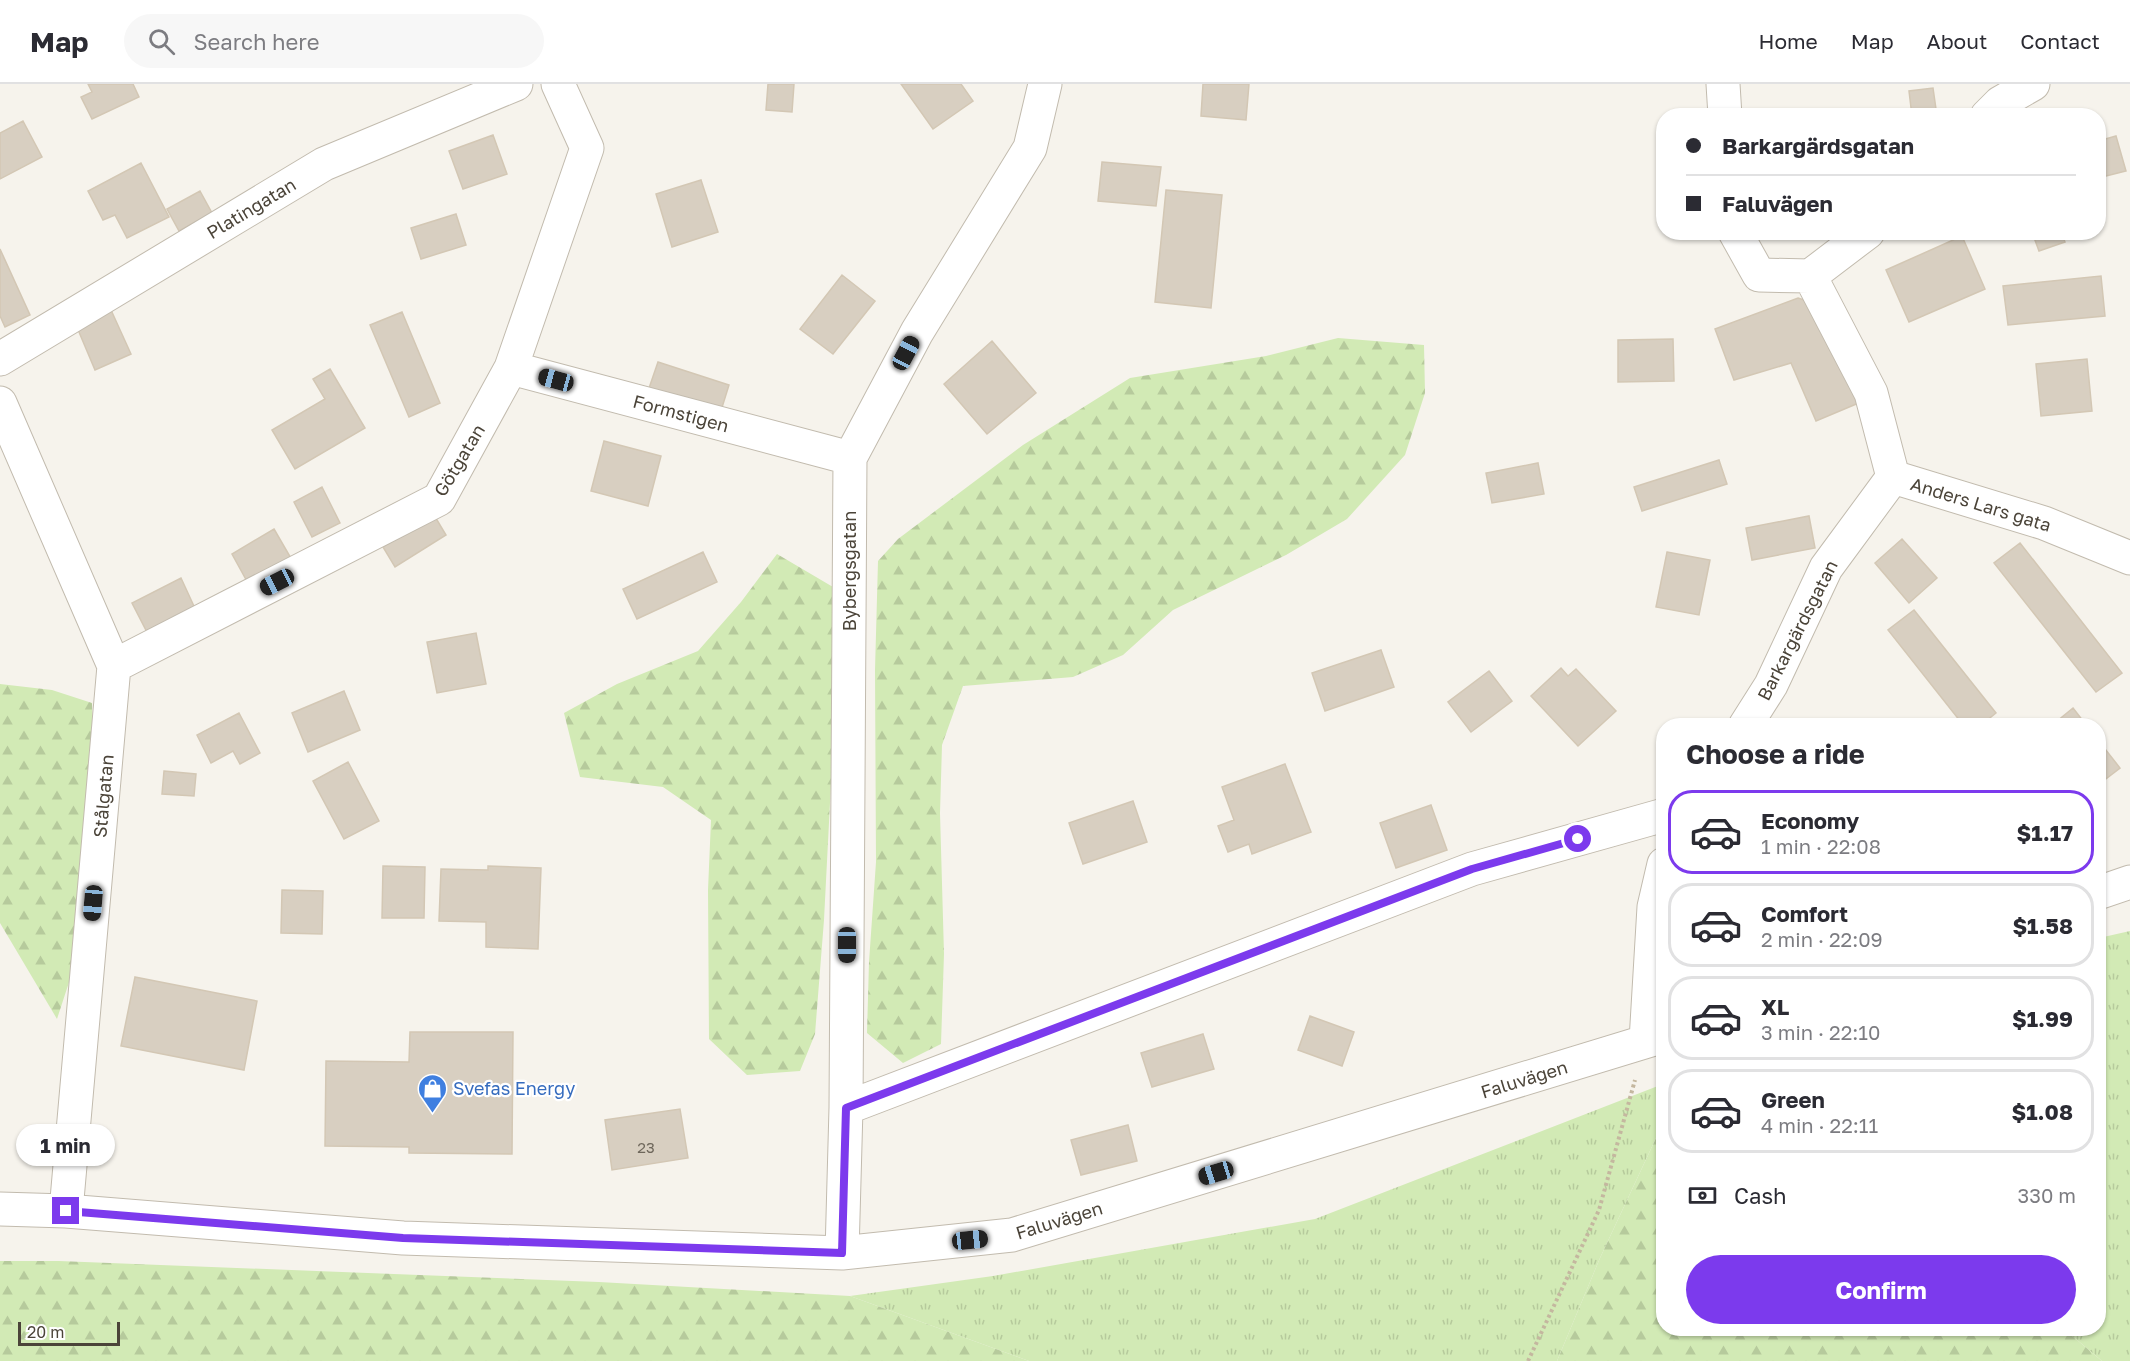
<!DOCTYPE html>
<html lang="en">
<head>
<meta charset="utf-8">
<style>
  body { margin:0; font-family:"Golos Text",sans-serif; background:#f7f7f7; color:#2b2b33; height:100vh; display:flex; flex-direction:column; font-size:22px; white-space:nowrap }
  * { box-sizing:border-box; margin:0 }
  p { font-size:20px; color:#7c7c81 }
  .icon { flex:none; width:33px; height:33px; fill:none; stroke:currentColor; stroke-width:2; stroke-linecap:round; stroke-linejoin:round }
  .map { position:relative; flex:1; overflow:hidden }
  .details { position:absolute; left:1656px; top:634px; width:450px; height:618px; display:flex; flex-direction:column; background:#fff; border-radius:24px; box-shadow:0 2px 4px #0004 }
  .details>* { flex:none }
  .guide { position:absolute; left:1656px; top:24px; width:450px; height:132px; border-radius:24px; box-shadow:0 2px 4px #0004; display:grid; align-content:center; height:132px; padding:0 30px; background:#fff }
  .scale { position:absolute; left:18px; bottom:15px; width:102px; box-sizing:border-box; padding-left:6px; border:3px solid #4b4439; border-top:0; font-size:16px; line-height:21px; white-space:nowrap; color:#4b4439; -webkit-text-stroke:4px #fff; paint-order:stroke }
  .end { position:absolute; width:27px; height:27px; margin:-14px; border:8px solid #7c3aed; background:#fff; box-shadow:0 0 0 3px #fff }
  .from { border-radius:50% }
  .bubble { position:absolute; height:42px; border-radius:21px; background:#fff; box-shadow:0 2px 4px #0004; font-size:20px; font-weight:700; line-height:42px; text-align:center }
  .car { position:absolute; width:18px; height:36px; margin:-18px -9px; border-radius:8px; box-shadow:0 0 4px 2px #0007; background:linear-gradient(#222 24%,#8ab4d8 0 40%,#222 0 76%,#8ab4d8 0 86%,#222 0) }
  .guide b { display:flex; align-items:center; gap:21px; height:57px; font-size:22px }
  .guide b+b { border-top:2px solid #e1e1e2 }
  .guide i { width:15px; height:15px; background:#2b2b33 }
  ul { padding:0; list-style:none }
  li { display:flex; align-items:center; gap:18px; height:84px; margin:0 12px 9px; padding:0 18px; border:3px solid #e1e1e2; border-radius:24px }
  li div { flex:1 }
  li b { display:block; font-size:22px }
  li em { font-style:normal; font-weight:700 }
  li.current { border-color:#7c3aed }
  li>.icon { width:54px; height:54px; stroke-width:1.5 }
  h2 { padding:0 30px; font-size:27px; line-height:72px }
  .pay { display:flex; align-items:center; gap:15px; height:66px; padding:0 30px; font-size:22px }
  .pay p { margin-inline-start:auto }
  .cta { display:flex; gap:12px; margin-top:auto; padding:12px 30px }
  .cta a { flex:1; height:69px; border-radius:36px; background:#7c3aed; color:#fff; font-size:24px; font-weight:700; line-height:69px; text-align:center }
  header { display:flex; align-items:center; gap:36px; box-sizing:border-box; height:84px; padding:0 30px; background:#fff; border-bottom:2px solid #e1e1e2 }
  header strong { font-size:28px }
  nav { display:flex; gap:33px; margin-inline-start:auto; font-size:21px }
  .search { width:420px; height:54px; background:#f7f7f7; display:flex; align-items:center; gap:15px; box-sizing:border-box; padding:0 21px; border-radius:33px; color:#7c7c81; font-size:22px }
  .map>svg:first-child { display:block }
</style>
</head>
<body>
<header>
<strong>Map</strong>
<div class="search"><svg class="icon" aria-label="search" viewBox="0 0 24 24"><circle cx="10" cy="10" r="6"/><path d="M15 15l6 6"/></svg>Search here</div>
<nav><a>Home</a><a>Map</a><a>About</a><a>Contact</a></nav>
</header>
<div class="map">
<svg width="2130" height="1277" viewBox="0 0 2130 1277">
  <defs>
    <pattern id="grass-tufts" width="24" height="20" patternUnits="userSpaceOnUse" patternTransform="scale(1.5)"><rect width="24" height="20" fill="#d2eab5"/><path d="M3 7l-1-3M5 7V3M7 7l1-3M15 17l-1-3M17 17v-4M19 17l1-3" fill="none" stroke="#b6ca9c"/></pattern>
    <pattern id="forest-firs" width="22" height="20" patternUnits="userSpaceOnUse" patternTransform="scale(1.5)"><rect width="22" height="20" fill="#d2eab5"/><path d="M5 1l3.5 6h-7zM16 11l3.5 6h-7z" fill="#b6ca9c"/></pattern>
  </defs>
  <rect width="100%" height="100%" fill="#f6f3ec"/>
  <path fill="url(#grass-tufts)" d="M2130 847V1277H2102L2064 1245H2098L2099 854Z
    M1663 1000V1039L1600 1174 1557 1277H1029L850 1212 993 1192 1315 1135Z"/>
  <path fill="url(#forest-firs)" d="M1338 254 1424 261 1425 309 1405 371 1347 435 1286 471 1173 526 1123 571 1073 593 963 602 942 661 940 729 944 870 941 960 903 979 867 949 869 878 876 778 875 586 878 477 898 455 1023 361 1130 294 1266 272Z
    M777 470 833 503 834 641 824 836 815 950 800 987 747 991 709 955 708 806 711 736 663 703 580 693 564 629 617 600 698 567 741 518Z
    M0 600 52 606 92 619 94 679 74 883 57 935 0 839Z
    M1663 1039 1664 1245H2064L2102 1277H1557L1600 1174Z
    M0 1177H59L599 1198 850 1212 1029 1277H0Z"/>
  <path fill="#d8cfc1" stroke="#d3c7b4" stroke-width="1.5" d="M88 0H133L139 13 92 35 81 13 92 8Z
    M768 0H794L792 28 766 26Z
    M901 0H961L973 17 933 45Z
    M1203 0H1249L1246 36 1201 32Z
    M1933 4 1937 32H1912L1909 7Z
    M23 37 42 73 0 95V49Z
    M493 51 507 90 463 105 449 67Z
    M2116 52 2126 87 2098 94V57Z
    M1102 78 1161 83 1156 122 1098 117Z
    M141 79 169 133 127 154 115 131 103 136 88 107Z
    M701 96 718 148 672 163 656 110Z
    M1166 106 1222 111 1211 224 1155 218Z
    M200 107 212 129 179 147 167 125Z
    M456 130 466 161 421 175 411 144Z
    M2032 148H2061L2065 158 2039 167Z
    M1962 152 1985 205 1909 238 1886 186Z
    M0 165 30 231 5 243 0 232Z
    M842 191 875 217 833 270 800 245Z
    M2101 192 2105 232 2008 241 2003 202Z
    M1798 214 1819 221 1861 318 1816 337 1791 279 1734 296 1715 245Z
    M111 226 131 270 95 286 76 241Z
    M402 228 440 319 409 333 370 241Z
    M1673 255 1674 297 1618 298V256Z
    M992 257 1036 309 987 350 944 300Z
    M2087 275 2092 327 2041 332 2036 280Z
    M658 278 729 301 719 333 647 310Z
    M330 285 365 344 295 385 272 346 325 315 313 295Z
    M604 357 661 372 648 422 591 407Z
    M1719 376 1727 400 1642 427 1634 403Z
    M1538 379 1544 410 1492 419 1486 389Z
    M322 403 340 439 312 453 294 418Z
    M434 431 446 451 395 483 383 463Z
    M1809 432 1815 464 1752 476 1746 444Z
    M274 445 292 476 249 501 232 470Z
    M1902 455 1937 494 1909 519 1875 479Z
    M2020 459 2122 589 2096 608 1994 479Z
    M703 468 717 498 637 535 623 505Z
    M1667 468 1710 476 1699 531 1656 523Z
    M181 494 198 531 150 554 132 519Z
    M1914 526 1996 629 1980 642H1964L1888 546Z
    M476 549 486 600 437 609 427 558Z
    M1381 566 1394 603 1325 627 1312 589Z
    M1561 584 1568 592 1576 585 1616 627 1578 662 1531 612Z
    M1489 587 1512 617 1471 648 1448 618Z
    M344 607 360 646 308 668 292 629Z
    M2073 624 2087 642H2051Z
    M239 629 260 669 240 680 233 667 211 679 197 651Z
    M2098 656 2120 684 2098 701Z
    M348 678 379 737 344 755 313 697Z
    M1285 680 1311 748 1252 770 1249 760 1228 768 1218 742 1234 736 1222 703Z
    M164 687 196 690 194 712 162 710Z
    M1133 717 1147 758 1083 780 1069 739Z
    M1431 721 1447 766 1396 784 1380 739Z
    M383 782 425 783 424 834H382Z
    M488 782 541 784 538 865 486 863V838L439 837 441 785 488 786Z
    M282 806 323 807 322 850 281 849Z
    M135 893 257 917 244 986 121 962Z
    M1310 932 1354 948 1342 982 1298 966Z
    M410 948H513L512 1070 409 1069V1063L325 1062 326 977 409 978Z
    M1203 950 1214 985 1152 1003 1141 969Z
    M680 1025 688 1074 612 1086 605 1036Z
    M1128 1041 1137 1077 1081 1091 1071 1056Z"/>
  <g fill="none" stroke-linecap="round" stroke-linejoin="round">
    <defs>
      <path id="minor" d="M1723 0 1725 32
        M1987 32 2000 19 2033 0
        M1735 148 1759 191 1810 192 1871 309 1893 393 2044 439 2130 474
        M1810 192 1868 148
        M0 275 324 80 516 0
        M511 284 850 374
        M0 319 114 582 66 1127
        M114 582 439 415 511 284 587 64 558 0
        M1745 642 1771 601 1826 484 1893 393
        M2098 809 2130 798
        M1646 957 1654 823 1664 780
        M846 1024 1472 785 1664 731
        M0 1125 66 1127 403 1154 842 1169 1012 1151 1664 952
        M842 1169 846 1024 850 374 917 248 1030 64 1045 0"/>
    </defs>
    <use href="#minor" stroke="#c2bbae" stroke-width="35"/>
    <path stroke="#c4b79f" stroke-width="4" stroke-dasharray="3 3" stroke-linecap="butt" d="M1528 1277 1599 1126 1635 996"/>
    <use href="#minor" stroke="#fff" stroke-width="33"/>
  </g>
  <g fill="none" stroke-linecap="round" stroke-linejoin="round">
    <path stroke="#7c3aed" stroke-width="8" d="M66 1127 403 1154 842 1169 846 1024 1472 785 1578 755"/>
  </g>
  <defs>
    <symbol id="shop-pin" viewBox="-11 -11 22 30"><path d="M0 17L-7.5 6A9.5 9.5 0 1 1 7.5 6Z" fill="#3f7fe0" stroke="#fff"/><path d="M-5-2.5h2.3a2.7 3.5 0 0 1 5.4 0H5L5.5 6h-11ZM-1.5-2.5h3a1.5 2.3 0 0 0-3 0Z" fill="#fff"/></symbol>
  </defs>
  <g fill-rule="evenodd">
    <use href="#shop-pin" x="416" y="988" width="33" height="45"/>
  </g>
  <g text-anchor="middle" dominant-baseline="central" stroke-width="4.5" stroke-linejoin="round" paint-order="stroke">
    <g font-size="15" fill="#6e675b">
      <text x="646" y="1063">23</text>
    </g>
    <g font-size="18" fill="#4b4439" stroke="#fff">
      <text transform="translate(251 124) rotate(-31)">Platingatan</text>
      <text transform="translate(681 329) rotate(15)">Formstigen</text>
      <text transform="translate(459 376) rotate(-59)">Götgatan</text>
      <text transform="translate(1981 420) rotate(17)">Anders Lars gata</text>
      <text transform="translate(849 487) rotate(-90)">Bybergsgatan</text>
      <text transform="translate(1797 546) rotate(-63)">Barkargärdsgatan</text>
      <text transform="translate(103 712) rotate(-85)">Stålgatan</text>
      <text transform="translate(1524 995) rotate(-17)">Faluvägen</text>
      <text transform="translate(1059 1136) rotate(-17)">Faluvägen</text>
    </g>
    <g font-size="18" fill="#366cbe" stroke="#fff" text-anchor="start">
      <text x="453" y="1004">Svefas Energy</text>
    </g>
  </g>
</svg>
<div class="scale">20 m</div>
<i class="end from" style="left:1578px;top:755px"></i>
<i class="end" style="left:66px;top:1127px"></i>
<div class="bubble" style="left:16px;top:1040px;width:99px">1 min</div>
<i class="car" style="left:906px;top:269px;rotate:28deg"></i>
<i class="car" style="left:556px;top:296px;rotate:285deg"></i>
<i class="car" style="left:277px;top:498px;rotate:243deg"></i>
<i class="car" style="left:93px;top:819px;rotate:185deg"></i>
<i class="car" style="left:847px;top:861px;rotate:180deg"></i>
<i class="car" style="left:1216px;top:1089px;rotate:253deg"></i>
<i class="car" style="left:970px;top:1156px;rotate:84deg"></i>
<div class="guide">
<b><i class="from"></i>Barkargärdsgatan</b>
<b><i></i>Faluvägen</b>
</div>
<section class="details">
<h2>Choose a ride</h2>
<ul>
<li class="current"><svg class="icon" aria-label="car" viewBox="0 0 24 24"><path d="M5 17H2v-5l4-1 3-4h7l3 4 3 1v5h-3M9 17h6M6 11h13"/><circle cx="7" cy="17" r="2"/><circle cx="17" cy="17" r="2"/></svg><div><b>Economy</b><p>1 min · 22:08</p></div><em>$1.17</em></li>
<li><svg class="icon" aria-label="car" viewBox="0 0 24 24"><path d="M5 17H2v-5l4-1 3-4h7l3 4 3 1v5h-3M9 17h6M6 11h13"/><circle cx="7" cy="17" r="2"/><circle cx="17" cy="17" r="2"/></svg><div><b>Comfort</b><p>2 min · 22:09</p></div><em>$1.58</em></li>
<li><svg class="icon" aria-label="car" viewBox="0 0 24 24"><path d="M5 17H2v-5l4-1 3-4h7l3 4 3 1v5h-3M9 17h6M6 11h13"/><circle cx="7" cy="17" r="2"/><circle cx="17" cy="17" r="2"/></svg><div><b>XL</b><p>3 min · 22:10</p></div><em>$1.99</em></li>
<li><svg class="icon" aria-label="car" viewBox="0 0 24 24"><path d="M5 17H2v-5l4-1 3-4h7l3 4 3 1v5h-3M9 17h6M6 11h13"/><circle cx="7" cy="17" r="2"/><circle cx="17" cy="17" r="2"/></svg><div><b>Green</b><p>4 min · 22:11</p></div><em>$1.08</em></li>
</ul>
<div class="pay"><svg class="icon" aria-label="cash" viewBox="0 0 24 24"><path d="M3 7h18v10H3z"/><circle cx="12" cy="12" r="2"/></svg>Cash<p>330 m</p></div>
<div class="cta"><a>Confirm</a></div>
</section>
</div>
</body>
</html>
